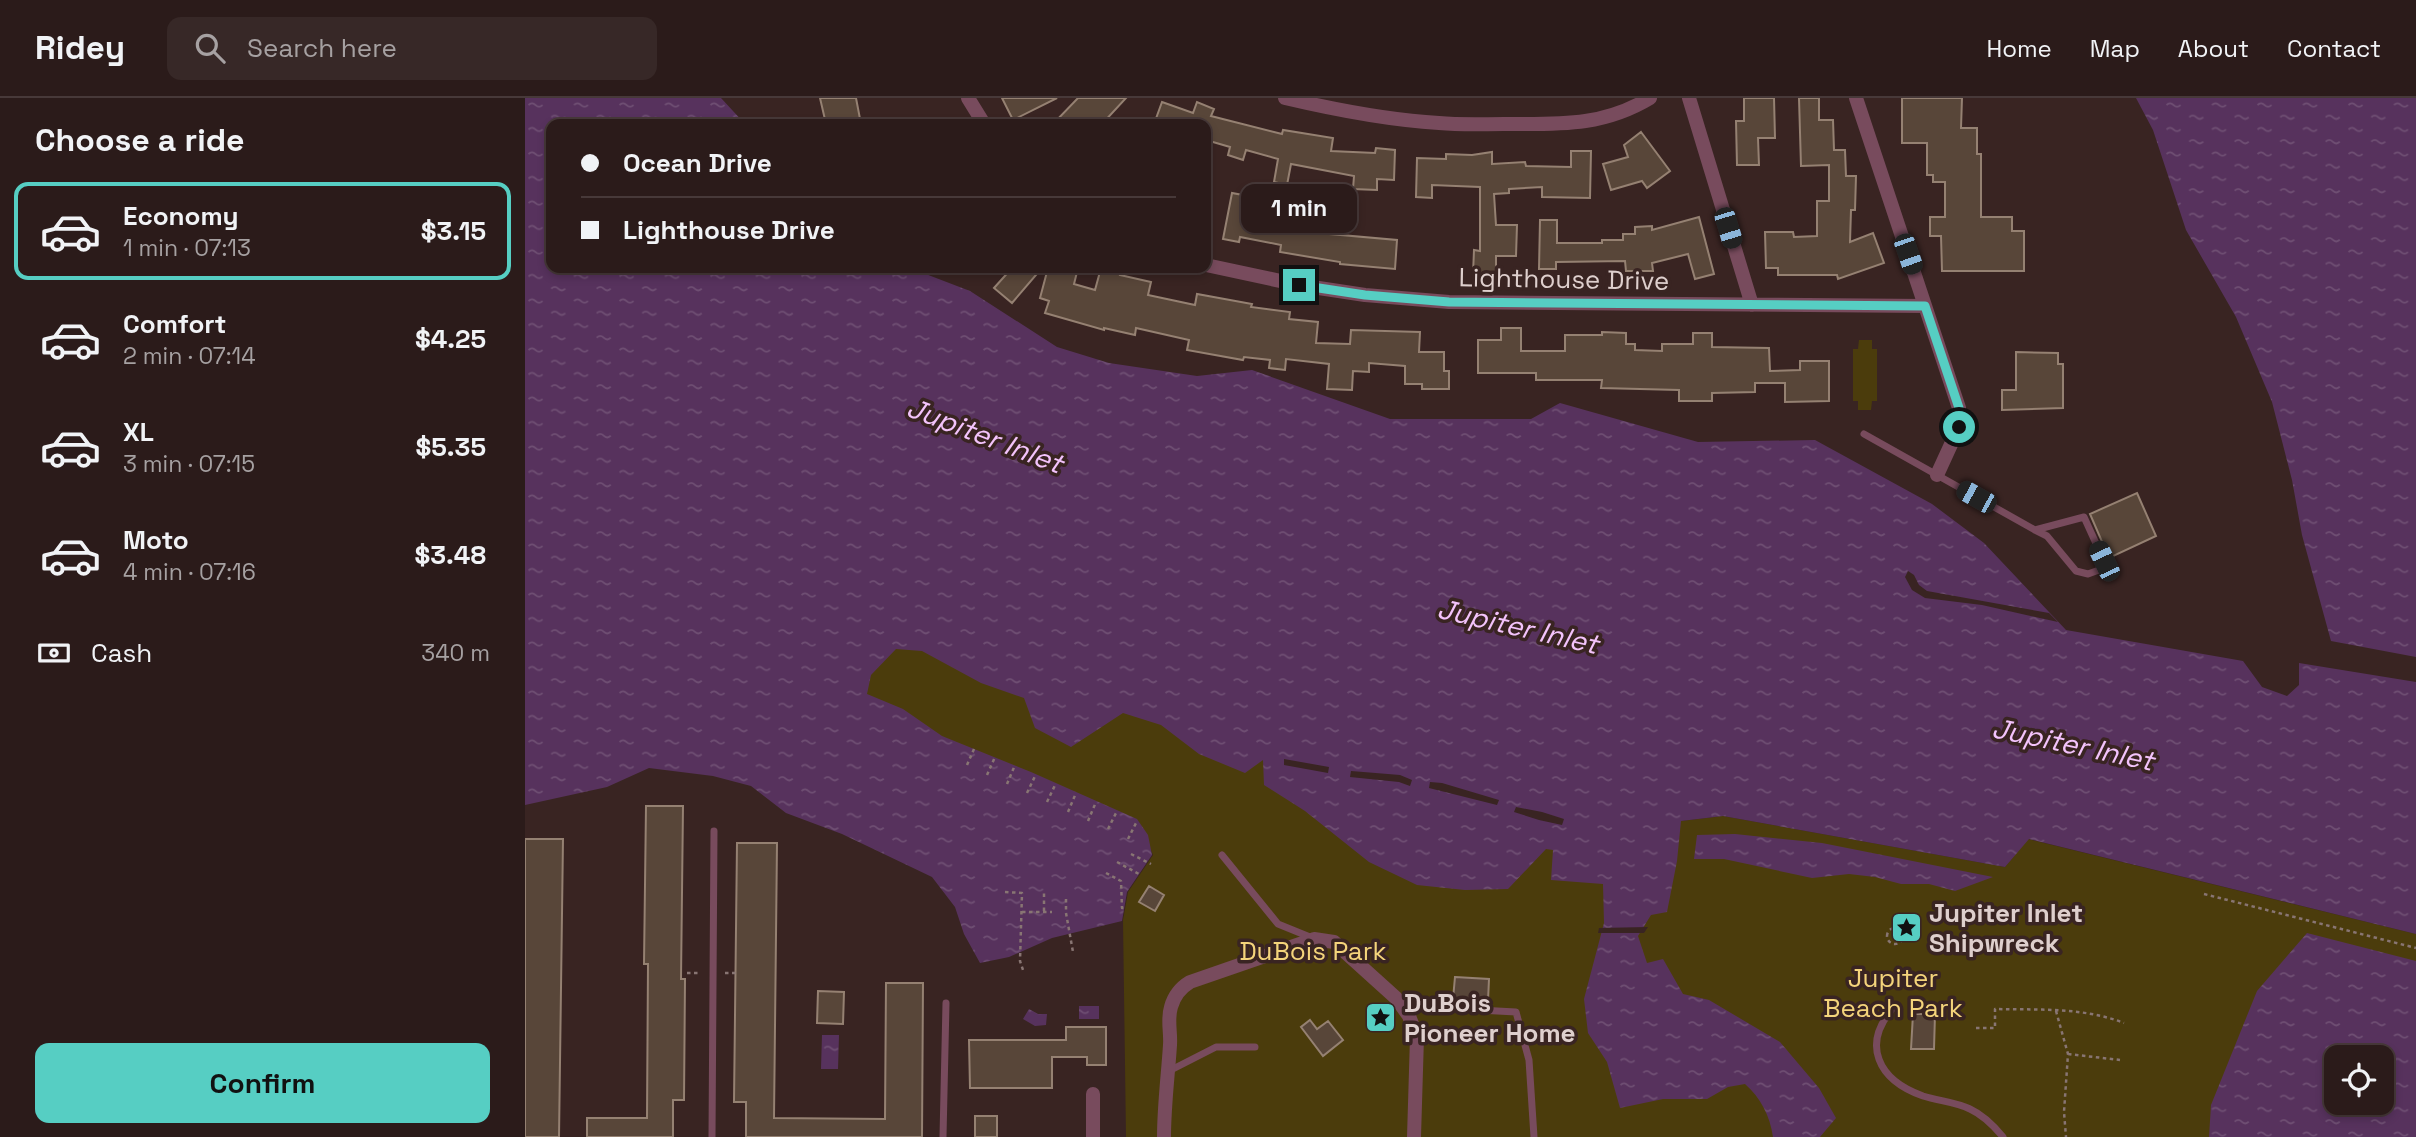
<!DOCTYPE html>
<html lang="en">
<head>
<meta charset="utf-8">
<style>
  body { margin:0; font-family:"Space Grotesk",sans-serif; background:#372827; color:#f1f3f6; height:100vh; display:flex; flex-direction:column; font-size:26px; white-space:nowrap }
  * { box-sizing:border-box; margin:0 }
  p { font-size:23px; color:#a6a1a2 }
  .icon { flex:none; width:38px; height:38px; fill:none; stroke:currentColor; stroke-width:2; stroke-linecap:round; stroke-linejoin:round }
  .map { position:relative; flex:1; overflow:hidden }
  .drawer { display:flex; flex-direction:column; background:#2b1b1a; width:525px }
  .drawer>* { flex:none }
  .hud { position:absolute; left:21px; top:21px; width:665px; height:154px; border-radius:14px; box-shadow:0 4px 10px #0003,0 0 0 2px #473939; display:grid; align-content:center; height:154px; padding:0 35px; background:#2b1b1a }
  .buttons { position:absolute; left:1799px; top:947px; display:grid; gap:14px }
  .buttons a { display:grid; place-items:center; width:70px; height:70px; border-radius:14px; background:#2b1b1a; box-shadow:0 4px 10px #0003,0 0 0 2px #473939; font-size:35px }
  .end { position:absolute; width:32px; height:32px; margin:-16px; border:9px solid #56cec3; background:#111; box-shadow:0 0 0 4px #111 }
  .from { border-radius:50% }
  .bubble { position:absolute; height:49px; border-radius:14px; background:#2b1b1a; box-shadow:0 4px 10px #0003,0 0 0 2px #473939; font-size:23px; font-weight:700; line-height:49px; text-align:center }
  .car { position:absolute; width:21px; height:42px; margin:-21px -10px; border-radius:9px; box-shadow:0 0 5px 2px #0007; background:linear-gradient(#222 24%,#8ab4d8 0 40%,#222 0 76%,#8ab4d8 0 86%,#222 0) }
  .hud b { display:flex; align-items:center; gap:24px; height:66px; font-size:26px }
  .hud b+b { border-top:2px solid #473939 }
  .hud i { width:18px; height:18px; background:#f1f3f6 }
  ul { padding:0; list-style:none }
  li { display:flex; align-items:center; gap:21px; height:98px; margin:0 14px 10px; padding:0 21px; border:4px solid transparent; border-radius:14px }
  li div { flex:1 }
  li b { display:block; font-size:26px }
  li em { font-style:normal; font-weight:700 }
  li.selected { border-color:#56cec3 }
  li>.icon { width:63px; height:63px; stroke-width:1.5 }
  h2 { padding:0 35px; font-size:32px; line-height:84px }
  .pay { display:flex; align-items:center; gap:18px; height:77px; padding:0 35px; font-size:26px }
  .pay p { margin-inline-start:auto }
  .button { display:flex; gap:14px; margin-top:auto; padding:14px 35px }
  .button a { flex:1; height:80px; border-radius:14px; background:#56cec3; color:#111; font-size:28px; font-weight:700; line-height:80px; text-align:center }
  header { display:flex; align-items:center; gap:42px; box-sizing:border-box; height:98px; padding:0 35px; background:#2b1b1a; border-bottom:2px solid #473939 }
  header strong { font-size:33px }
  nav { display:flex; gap:38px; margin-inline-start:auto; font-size:24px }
  .search { width:490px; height:63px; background:#372827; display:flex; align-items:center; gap:18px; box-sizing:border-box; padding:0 24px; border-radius:14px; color:#a6a1a2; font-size:26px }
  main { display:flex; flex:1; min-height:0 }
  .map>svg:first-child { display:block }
</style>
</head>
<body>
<header>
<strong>Ridey</strong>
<div class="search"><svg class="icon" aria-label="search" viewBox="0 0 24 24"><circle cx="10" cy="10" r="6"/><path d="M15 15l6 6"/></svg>Search here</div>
<nav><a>Home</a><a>Map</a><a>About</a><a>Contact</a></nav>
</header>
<main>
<section class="drawer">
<h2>Choose a ride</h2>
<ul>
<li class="selected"><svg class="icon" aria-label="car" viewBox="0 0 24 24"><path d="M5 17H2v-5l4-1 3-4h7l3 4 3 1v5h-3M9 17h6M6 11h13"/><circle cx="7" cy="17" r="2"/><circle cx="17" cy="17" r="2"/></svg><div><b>Economy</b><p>1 min · 07:13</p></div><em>$3.15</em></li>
<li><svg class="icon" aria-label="car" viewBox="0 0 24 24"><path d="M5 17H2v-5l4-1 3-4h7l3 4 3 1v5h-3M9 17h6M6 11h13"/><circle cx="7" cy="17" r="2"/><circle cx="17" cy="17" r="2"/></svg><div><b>Comfort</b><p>2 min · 07:14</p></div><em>$4.25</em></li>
<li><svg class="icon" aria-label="car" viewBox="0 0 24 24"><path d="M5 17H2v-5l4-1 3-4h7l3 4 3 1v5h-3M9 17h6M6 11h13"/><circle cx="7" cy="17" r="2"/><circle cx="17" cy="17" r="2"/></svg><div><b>XL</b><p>3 min · 07:15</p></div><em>$5.35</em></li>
<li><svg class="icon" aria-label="car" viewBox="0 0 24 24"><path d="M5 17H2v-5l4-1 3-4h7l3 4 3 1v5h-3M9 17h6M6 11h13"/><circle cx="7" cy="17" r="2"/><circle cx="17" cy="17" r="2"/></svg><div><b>Moto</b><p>4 min · 07:16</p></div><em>$3.48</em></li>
</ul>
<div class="pay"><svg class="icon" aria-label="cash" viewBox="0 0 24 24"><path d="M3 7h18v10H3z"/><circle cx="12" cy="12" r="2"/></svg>Cash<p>340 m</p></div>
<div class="button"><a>Confirm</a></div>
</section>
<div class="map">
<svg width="1891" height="1039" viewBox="0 0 1891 1039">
  <defs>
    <pattern id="water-ripples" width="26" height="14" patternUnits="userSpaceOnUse" patternTransform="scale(1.75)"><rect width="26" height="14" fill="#57325d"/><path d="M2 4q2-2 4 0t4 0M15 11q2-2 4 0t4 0" fill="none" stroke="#6f4f73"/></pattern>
  </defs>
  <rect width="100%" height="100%" fill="#392422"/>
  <path fill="#4b3c0c" d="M1334 242H1347V251H1352V303H1347L1346 312H1333V303H1328V251H1333Z
    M371 549 397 552 513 580 739 660 1156 723 1198 718 1480 769 1503 741 1891 836V882L1706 1039H601L598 822 603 794 628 757 614 724 391 628 341 597 343 577Z"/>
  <path fill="url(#water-ripples)" fill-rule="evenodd" d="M0 0H196L220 26H26V170H385L445 193 532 249 584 265 672 278 727 272 865 321H1006L1035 305 1173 344 1290 342 1407 406 1459 445 1541 532 1718 563 1737 589 1762 598 1774 587V565L1891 584V836L1504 741 1480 769 1198 718 1156 723 1152 763 1142 814 1126 817 1113 838 1122 865 1138 861 1158 896 1184 902 1255 944 1294 990 1311 1020 1295 1039H1248C1245 1018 1236 1000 1220 986L1203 989 1182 1001H1138L1095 1010 1082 964 1063 935 1059 901 1079 825 1078 786 1026 782 1028 752 1021 751 983 791 940 792 892 787 844 764 780 713 739 687 738 662 720 675 674 656 636 627 598 615 546 649 510 630 499 600 456 585 397 553 371 551 346 577 342 596 378 611 417 638 506 674 612 721 623 737 627 757 602 794 597 823 527 840 484 859 455 865 439 836 430 809 407 779 317 736 261 715 226 688 188 678 124 670 82 689 0 707Z
    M1611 0H1891V559L1806 543 1777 437 1767 382 1747 304 1711 219 1661 132 1628 32Z
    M1210 736 1297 745 1468 779 1430 793 1404 786H1376L1350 779 1324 776 1287 780 1199 761H1169L1172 737Z
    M1782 835 1891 863V1039H1684L1686 1007 1732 893ZM1811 959H1857V1004H1811Z
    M554 908H574V921H554Z
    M504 911 513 916H522L521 927 510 928 498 921Z
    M297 937H314L313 971H296Z"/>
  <path fill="#392422" d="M1383 473 1389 477 1394 487 1402 493 1524 515 1533 524 1457 507 1400 500 1387 492 1380 479Z
    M759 661 804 669 803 675 759 667Z
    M826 673 875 677 887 682 885 688 874 684 825 679Z
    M905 684 917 685 974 702 972 707 904 690Z
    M991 709 1017 714 1039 721 1037 727 1014 722 989 714Z
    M1123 829 1119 835H1073L1074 830Z"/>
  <path fill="#584639" stroke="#958172" stroke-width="2" d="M295 0H331L336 26H301Z
    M477 0H532L488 22Z
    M553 0H601L577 26H528Z
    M1219 0H1249L1250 40H1233L1234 67H1212L1211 23H1219Z
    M1274 0H1294V22H1308L1309 52H1320L1321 78H1331L1330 112H1326L1325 144 1348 135 1359 165 1313 181 1312 177H1253V170H1241L1240 134H1268L1269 139 1292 138V103H1304V67L1276 68Z
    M1377 0H1437L1436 30H1452V56H1456V119H1487V133H1499V173H1417L1416 138H1405V119H1420V84H1408V77H1402V45H1377Z
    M637 4 668 15 672 4 689 11 686 18 757 36 758 32 808 40 806 53 850 55 851 50 870 52 869 82 852 81V92L828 91 829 78 766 66 762 87 749 84 753 61 721 52 718 62 703 57 705 49 681 42V26H629Z
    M1116 34 1145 73 1122 90 1117 83 1086 92 1078 66 1103 59 1099 47Z
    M1046 53H1066L1065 100 1017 99V89L984 91V95L969 96 971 127H992L991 158H971V176H948L949 152 955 153V89L907 87V100L891 99 892 60 921 61V56L947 57 967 54V66L1000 64 1001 68 1046 69Z
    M719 92 735 95 732 109 761 114 763 99 782 102 779 118 807 122 805 136 872 142 870 171 815 166V164L755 154 756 147 715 139 714 144 698 141 707 95 718 97Z
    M1174 119 1189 176 1170 181 1163 156 1127 165 1128 173H1101L1100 163 1031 164V171H1014L1015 122H1032V145H1077V142H1098V136H1110V129L1127 128V132Z
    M487 170H517L487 205 469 190Z
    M523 170H553L549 186 570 192 576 170H597L595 177 626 184 623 197 670 207 672 196 727 206 726 209 765 214 764 221 793 224 791 245 825 246 826 232 895 234 894 254H919V273H924V291H897V286H880V268L844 265V274L828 273 827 292 802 291 804 266 761 261 760 272 744 270 745 262 719 259 718 262 662 252 664 242 611 230 610 237 579 230V232L520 215 524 203 515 200Z
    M976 230H996V253H1040V237H1077V234L1101 235V246H1110V252L1137 253V246H1168V235H1187V249L1244 250 1245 273 1275 272V263H1304V303L1260 304V285H1230V294L1187 295V303H1154V292L1076 290 1077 282H1011V275H953V242H976Z
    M1491 254 1533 255V266H1538V310L1477 312V292H1491Z
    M1612 395 1631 438 1584 460 1565 416Z
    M121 708H158L156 881H160L159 1002H148V1039H62V1020H122L123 866H119Z
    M0 741H38L34 1039H0Z
    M212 745H252L249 1020 360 1021 361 885H398L397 1039H221V1004H209Z
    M624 788 639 797 630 813 614 804Z
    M930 879 964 881 963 903 928 901Z
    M293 893 319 894 318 926 292 925Z
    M1388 916H1410L1409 951H1386Z
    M785 922 792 931 803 923 818 942 798 958 776 929Z
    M541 929H581V967H562V959H527V990H445L444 942H541Z
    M450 1018H472V1039H450Z"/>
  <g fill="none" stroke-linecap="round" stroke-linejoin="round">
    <path stroke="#887573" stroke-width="2.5" stroke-dasharray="3.5 3.5" stroke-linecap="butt" d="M442 667 449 651
      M462 677 470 659
      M482 686 490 667
      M502 695 511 676
      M522 704 531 685
      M543 714 551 695
      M563 723 571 704
      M583 731 592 713
      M603 741 612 723
      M606 756 626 766
      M592 764 614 776
      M581 775 596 783 597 810H599
      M480 794 497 795 495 863 498 872
      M1679 796 1891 850
      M541 801V815L548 854
      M519 813V795
      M497 814H527
      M1362 838a8 8 0 1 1 16 0a8 8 0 1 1-16 0Z
      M162 875H176
      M200 875H212
      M1531 913 1543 956 1539 1014 1541 1039
      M1451 930H1470V911C1513 912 1558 909 1599 925
      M1543 956 1595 962"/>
    <path stroke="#784b5d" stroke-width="7" d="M1339 336 1510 432 1522 438 1551 473 1563 476 1574 472 1579 463 1559 419 1510 432
      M697 757 753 826 785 839
      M878 908 991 914 1004 962 1009 1039
      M1370 908C1335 946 1353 982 1398 998 1414 1003 1431 1004 1445 1011 1458 1017 1469 1028 1478 1039
      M642 974 691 949H730
      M187 1039 189 733
      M418 1039 421 905"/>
    <path stroke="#784b5d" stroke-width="14" d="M443 0 459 26
      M760 0C811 12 862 22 914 25 936 27 957 26 979 26 1033 26 1077 29 1125 0
      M1164 0 1227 207
      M1331 0 1434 310V329L1412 377
      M681 167 774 187 840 197 924 204 1400 208
      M568 1039V996
      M639 1039C639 1008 643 978 645 947 646 934 642 922 646 909 649 898 655 890 665 884L789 841 809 844 871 900 884 918 892 939 889 1039"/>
  </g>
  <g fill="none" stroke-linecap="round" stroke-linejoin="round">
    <path stroke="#56cec3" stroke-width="9" d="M774 187 840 197 924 204 1400 208 1434 310V329"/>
  </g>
  <defs>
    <symbol id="sight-square" viewBox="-11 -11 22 22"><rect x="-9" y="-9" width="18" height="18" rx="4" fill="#56cec3" stroke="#392422"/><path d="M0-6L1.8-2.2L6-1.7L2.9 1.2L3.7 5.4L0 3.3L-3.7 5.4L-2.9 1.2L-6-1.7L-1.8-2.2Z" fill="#111"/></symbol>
  </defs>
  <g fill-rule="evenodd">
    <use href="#sight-square" x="1364" y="812" width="35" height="35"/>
    <use href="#sight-square" x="838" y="902" width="35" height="35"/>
  </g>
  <g text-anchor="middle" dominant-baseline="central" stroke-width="7" stroke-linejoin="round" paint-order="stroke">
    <g font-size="26" fill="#decfcd" stroke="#392422">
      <text transform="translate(1039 181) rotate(1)">Lighthouse Drive</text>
    </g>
    <g font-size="26" font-weight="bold" fill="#decfcd" stroke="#392422" text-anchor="start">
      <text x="1404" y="815">Jupiter Inlet<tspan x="1404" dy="30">Shipwreck</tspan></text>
      <text x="879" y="905">DuBois<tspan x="879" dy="30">Pioneer Home</tspan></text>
    </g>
    <g font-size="26" fill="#f4d47b" stroke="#392422">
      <text x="788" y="853">DuBois Park</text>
      <text x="1368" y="880">Jupiter<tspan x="1368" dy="30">Beach Park</tspan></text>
    </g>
    <g font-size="28" font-style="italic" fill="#f3c3fb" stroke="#392422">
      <text transform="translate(460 337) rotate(21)">Jupiter Inlet</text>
      <text transform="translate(993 528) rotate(13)">Jupiter Inlet</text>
      <text transform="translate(1548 646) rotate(12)">Jupiter Inlet</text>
    </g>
  </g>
</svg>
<div class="buttons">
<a><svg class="icon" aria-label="locate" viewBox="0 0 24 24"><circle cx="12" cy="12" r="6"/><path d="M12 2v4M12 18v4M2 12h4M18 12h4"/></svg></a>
</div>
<i class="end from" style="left:1434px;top:329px"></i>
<i class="end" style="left:774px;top:187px"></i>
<div class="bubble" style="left:716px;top:86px;width:116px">1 min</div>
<i class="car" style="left:1203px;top:130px;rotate:163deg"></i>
<i class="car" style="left:1383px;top:156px;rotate:161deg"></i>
<i class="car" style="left:1451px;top:399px;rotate:299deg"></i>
<i class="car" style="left:1579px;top:463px;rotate:335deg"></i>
<div class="hud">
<b><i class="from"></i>Ocean Drive</b>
<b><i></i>Lighthouse Drive</b>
</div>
</div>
</main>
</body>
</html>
